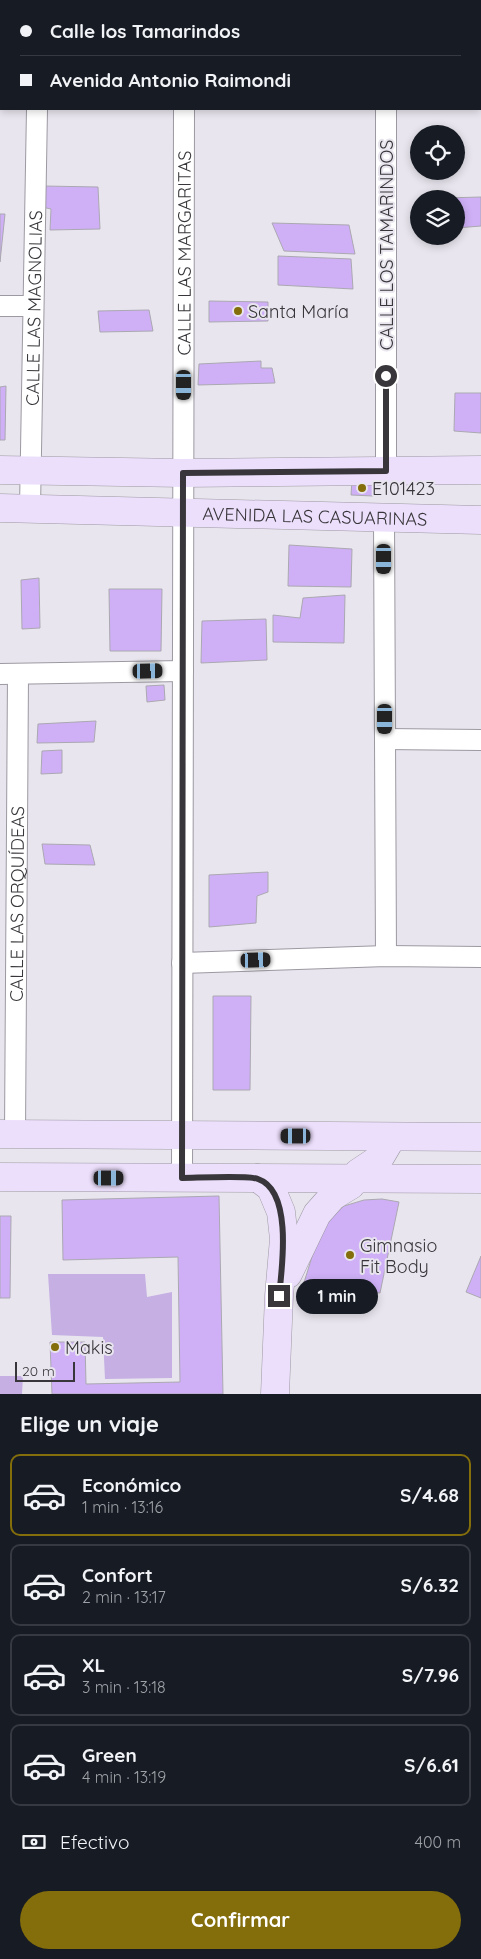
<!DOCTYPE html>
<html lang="es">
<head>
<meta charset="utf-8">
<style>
  body { margin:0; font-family:Quicksand,sans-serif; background:#20242c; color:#f1f3f6; height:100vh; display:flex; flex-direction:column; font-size:19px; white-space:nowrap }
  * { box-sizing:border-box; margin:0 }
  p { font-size:16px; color:#9ea1a6 }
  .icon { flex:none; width:28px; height:28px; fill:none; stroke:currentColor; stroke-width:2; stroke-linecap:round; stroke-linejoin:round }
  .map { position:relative; height:1394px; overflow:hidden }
  .side { display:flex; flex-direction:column; background:#171b24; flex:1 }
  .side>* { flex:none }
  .banner { position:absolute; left:0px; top:0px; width:481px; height:110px; box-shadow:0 2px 8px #0003; display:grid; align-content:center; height:110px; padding:0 20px; background:#171b24 }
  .fabs { position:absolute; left:410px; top:125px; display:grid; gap:10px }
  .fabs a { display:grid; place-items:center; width:55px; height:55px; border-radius:50%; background:#171b24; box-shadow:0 2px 8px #0003; font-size:25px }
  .scale { position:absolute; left:15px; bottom:12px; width:60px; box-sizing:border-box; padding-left:5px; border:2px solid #38363a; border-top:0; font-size:14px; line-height:18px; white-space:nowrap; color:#38363a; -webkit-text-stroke:4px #e8e5ee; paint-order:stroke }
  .end { position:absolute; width:22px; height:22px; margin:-11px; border:6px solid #38363a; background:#fff; box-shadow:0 0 0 2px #fff }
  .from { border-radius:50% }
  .bubble { position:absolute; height:35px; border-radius:18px; background:#171b24; box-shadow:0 2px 8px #0003; font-size:16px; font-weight:800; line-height:35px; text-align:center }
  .car { position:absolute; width:15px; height:30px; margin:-15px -8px; border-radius:6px; box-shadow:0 0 4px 1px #0007; background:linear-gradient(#222 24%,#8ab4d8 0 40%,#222 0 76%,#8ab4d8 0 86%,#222 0) }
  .banner b { display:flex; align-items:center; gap:18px; height:48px; font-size:19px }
  .banner b+b { border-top:1px solid #363941 }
  .banner i { width:12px; height:12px; background:#f1f3f6 }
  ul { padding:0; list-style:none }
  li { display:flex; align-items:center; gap:15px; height:82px; margin:0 10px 8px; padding:0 10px; border:2px solid #363941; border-radius:10px }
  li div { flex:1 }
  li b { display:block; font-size:19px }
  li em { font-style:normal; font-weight:800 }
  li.on { border-color:#846e0b }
  li>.icon { width:45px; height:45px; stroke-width:1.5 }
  h2 { padding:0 20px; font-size:22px; line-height:60px }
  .pay { display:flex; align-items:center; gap:12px; height:55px; padding:0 20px; font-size:19px }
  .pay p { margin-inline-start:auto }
  .button { display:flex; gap:10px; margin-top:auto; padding:10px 20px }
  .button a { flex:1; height:58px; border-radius:30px; background:#846e0b; color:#fff; font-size:20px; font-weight:800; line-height:58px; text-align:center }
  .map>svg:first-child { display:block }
</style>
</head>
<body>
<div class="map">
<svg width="481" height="1394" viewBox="0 0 481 1394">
  <rect width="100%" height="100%" fill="#e8e5ee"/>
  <path fill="#c5afe3" d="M48 1274H145L147 1297 172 1292V1378L105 1379 103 1337 52 1335Z
    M0 1376H23L22 1394H0Z"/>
  <path fill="#cfb0f7" stroke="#aba8b1" d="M296 0H352V1Z
    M44 186 98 187 100 229 50 230 51 209 42 207Z
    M481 197V226L456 228V199L444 198Z
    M0 214H5L0 262Z
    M272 223 349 225 355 254 284 251Z
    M278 256 351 259 353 289 278 285Z
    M209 301 268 302V321L209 322Z
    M149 310 153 331 100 332 98 311Z
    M261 361V368H272L275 383 198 385 199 364Z
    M6 386 5 440H0V387Z
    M455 393H481V433L454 431Z
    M352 480 374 481 373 496 351 495Z
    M289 545 352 549 351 587 288 586Z
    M39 578 40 628 22 629 21 580Z
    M109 589H162L161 651H110Z
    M345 595 344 643 273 642V615L300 618 303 598Z
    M266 619 267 660 201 663 202 621Z
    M164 685 165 700 147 702 146 686Z
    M96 721 94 742 37 743 38 724Z
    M62 750V773L41 774 42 751Z
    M42 844 90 845 95 865 45 864Z
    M268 872V892L257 896 256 923 209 927V875Z
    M213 996H251L250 1090H213Z
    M219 1196 223 1394H52L50 1342H85L86 1384 180 1382 178 1257 63 1260 62 1200Z
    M382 1199 399 1202 380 1293 303 1286 322 1224 344 1206 364 1200Z
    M0 1216H11L10 1298H0Z
    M481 1256V1298L466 1292Z"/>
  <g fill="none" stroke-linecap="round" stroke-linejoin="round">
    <defs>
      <g id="street">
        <path d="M386 0V1"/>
        <path d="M38 1V0"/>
        <path d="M184 1V0"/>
        <path d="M386 109V471"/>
        <path d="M0 306H33"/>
        <path id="s1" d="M30 508 37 109"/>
        <path d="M384 519 386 956"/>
        <path d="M0 674 183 671"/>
        <path d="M385 739 481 740"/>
        <path d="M182 963 386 956 481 957"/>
        <path id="s2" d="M15 1134 18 674"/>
        <path id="s3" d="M182 1178 184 109"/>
      </g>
      <g id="secondary">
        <path d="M0 470 183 473 481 470"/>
        <path id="s4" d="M0 508 481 520"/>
        <path d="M0 1134 481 1137"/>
        <path d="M0 1177 481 1179"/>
        <path d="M258 1178 271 1188 281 1212 284 1239 279 1296 275 1394"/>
        <path d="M288 1274 317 1214 333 1196 351 1185 358 1173 379 1159 392 1137"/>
      </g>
    </defs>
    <use href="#street" stroke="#9d99a2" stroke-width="22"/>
    <use href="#secondary" stroke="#9d99a2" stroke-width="29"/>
    <use href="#street" stroke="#fff" stroke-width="20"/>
    <use href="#secondary" stroke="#ecdffc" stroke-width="28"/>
  </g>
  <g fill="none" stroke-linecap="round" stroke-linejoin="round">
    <path stroke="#38363a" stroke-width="6" d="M279 1296C282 1268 293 1191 258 1179 248 1175 196 1178 182 1178L183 473 386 471V376"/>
  </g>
  <g fill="#846e0b" stroke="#e8e5ee" stroke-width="2">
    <circle cx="238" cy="311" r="5"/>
    <circle cx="362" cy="488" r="5"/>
    <circle cx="350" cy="1255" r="5"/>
    <circle cx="55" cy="1347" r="5"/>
  </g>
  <g text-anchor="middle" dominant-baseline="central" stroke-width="4" stroke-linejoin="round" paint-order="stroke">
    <g font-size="18" fill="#38363a" stroke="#e8e5ee">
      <text transform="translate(386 245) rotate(-90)">CALLE LOS TAMARINDOS</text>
      <text stroke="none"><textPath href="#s3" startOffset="925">CALLE LAS MARGARITAS</textPath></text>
      <text stroke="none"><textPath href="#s1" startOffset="200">CALLE LAS MAGNOLIAS</textPath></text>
      <text stroke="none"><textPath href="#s4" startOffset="315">AVENIDA LAS CASUARINAS</textPath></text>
      <text stroke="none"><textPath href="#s2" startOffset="230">CALLE LAS ORQUÍDEAS</textPath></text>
    </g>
    <g font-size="18" fill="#38363a" stroke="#e8e5ee" text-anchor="start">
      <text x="248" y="311">Santa María</text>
      <text x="372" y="488">E101423</text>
      <text x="360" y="1245">Gimnasio<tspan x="360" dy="21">Fit Body</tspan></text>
      <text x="65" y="1347">Makis</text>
    </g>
  </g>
</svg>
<div class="fabs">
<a><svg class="icon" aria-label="locate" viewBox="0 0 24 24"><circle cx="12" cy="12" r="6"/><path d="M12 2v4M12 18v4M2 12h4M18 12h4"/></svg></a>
<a><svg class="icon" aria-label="layers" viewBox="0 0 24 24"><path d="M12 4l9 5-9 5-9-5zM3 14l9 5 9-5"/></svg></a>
</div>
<div class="scale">20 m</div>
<i class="end from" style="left:386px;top:376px"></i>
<i class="end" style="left:279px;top:1296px"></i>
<div class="bubble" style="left:296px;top:1279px;width:82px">1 min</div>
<i class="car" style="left:184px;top:385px;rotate:180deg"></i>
<i class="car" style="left:384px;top:559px;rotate:180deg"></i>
<i class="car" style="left:148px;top:671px;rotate:89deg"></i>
<i class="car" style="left:385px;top:719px;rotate:180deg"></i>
<i class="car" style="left:256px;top:960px;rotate:88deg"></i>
<i class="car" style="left:296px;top:1136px;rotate:270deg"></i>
<i class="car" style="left:109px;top:1178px;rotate:90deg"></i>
<div class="banner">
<b><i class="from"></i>Calle los Tamarindos</b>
<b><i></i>Avenida Antonio Raimondi</b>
</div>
</div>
<section class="side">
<h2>Elige un viaje</h2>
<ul>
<li class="on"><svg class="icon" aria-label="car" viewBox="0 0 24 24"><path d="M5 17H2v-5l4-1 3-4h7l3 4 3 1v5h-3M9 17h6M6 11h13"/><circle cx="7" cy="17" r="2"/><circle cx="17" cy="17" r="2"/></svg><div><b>Económico</b><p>1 min · 13:16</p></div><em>S/4.68</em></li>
<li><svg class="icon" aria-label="car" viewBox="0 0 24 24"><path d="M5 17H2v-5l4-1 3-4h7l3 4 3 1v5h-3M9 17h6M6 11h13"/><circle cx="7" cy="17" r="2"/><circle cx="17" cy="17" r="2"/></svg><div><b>Confort</b><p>2 min · 13:17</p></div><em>S/6.32</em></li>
<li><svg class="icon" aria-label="car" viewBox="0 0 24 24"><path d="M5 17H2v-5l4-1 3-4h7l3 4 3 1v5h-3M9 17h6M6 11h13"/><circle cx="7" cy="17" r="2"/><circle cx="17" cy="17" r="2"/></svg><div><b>XL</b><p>3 min · 13:18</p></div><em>S/7.96</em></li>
<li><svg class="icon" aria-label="car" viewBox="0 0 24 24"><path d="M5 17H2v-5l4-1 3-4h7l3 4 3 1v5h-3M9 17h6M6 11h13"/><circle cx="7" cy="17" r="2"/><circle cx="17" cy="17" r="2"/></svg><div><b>Green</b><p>4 min · 13:19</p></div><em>S/6.61</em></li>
</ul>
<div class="pay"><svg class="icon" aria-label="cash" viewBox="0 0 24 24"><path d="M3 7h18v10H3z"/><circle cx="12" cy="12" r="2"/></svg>Efectivo<p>400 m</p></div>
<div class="button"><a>Confirmar</a></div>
</section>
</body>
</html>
